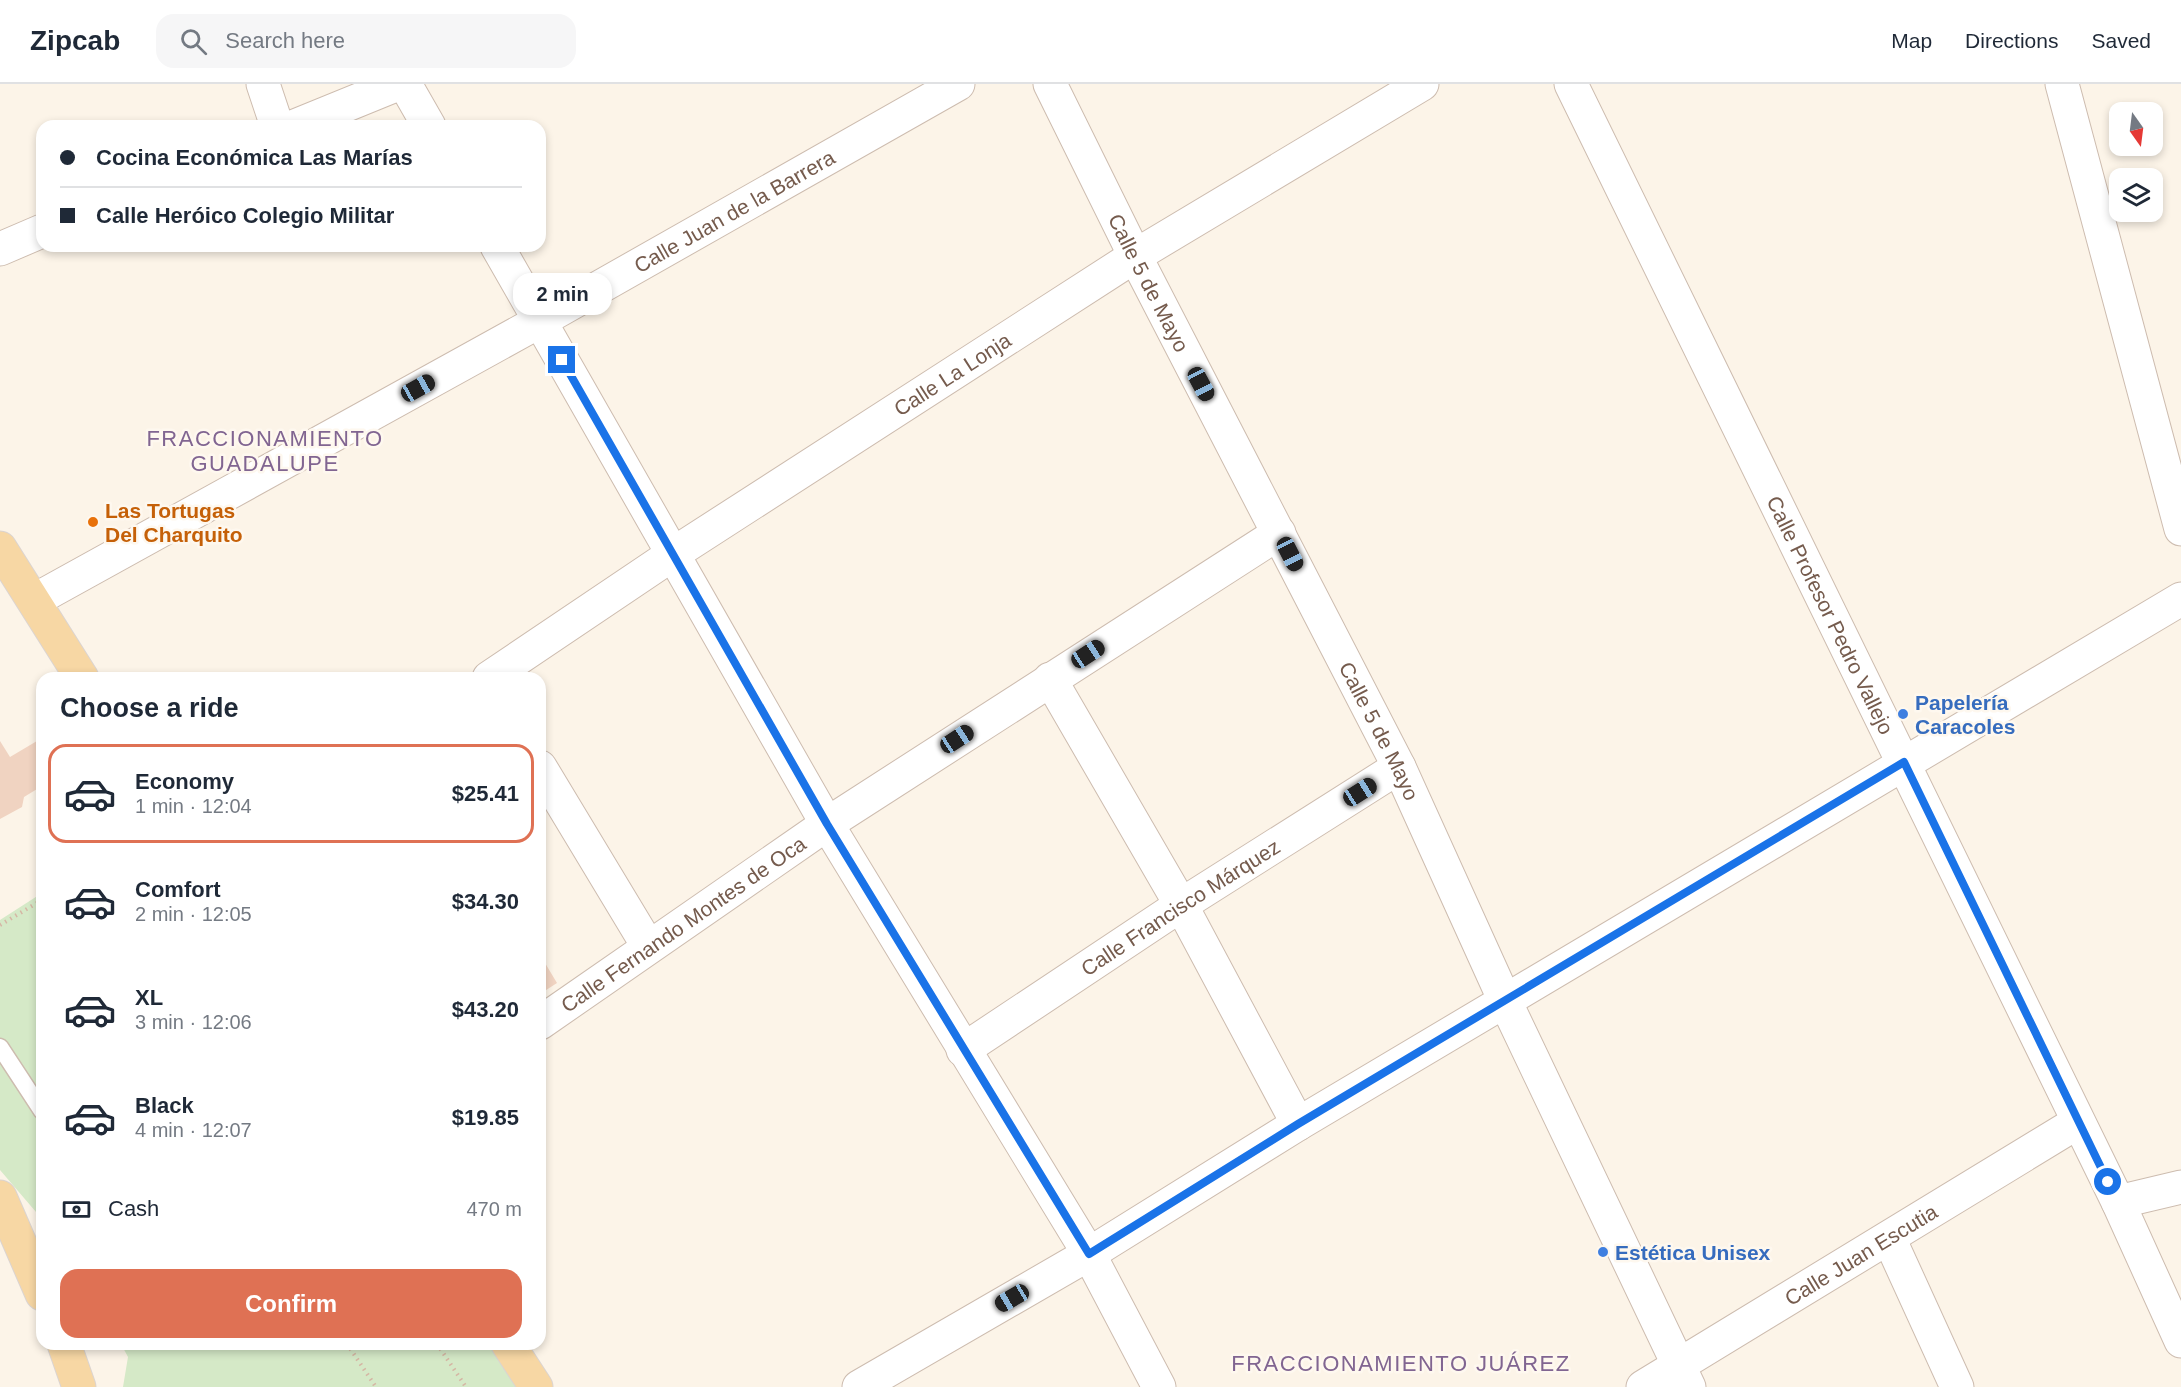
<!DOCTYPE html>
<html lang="en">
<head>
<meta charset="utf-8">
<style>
  body { margin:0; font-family:Arial,sans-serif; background:#f6f6f7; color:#1f2937; height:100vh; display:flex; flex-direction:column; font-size:22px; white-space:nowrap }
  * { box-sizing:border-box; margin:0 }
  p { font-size:20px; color:#747a83 }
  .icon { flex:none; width:33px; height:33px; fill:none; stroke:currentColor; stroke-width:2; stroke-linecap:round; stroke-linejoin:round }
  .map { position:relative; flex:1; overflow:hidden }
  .details { position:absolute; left:36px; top:588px; width:510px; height:678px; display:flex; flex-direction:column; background:#fff; border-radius:18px; box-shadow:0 3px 9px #0003 }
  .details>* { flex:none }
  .banner { position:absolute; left:36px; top:36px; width:510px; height:132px; border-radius:18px; box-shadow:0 3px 9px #0003; display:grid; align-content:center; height:132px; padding:0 24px; background:#fff }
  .needle { width:39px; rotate:166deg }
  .controls { position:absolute; left:2109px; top:18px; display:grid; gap:12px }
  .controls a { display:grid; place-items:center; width:54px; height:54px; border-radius:12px; background:#fff; box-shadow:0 3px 9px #0003; font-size:30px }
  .end { position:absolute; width:27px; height:27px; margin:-14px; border:8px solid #1a73e8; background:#fff; box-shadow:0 0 0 3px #fff }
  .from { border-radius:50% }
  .bubble { position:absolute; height:42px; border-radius:18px; background:#fff; box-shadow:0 3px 9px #0003; font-size:20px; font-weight:800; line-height:42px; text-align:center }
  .car { position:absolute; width:18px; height:36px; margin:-18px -9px; border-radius:8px; box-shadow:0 0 4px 2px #0007; background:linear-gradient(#222 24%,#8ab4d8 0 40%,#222 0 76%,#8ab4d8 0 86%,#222 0) }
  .banner b { display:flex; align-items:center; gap:21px; height:57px; font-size:22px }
  .banner b+b { border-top:2px solid #e0e1e3 }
  .banner i { width:15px; height:15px; background:#1f2937 }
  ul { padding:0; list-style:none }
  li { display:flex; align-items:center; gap:18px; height:99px; margin:0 12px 9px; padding:0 12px; border:3px solid transparent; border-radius:18px }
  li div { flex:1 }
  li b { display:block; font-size:22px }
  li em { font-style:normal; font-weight:800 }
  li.active { border-color:#df7154 }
  li>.icon { width:54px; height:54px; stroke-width:1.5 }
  h2 { padding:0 24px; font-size:27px; line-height:72px }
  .pay { display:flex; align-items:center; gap:15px; height:66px; padding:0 24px; font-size:22px }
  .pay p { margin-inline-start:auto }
  .cta { display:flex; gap:12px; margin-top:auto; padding:12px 24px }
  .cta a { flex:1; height:69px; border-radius:18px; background:#df7154; color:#fff; font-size:24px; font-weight:800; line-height:69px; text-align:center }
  header { display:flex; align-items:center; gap:36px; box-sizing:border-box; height:84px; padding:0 30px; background:#fff; border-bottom:2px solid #e0e1e3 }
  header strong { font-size:28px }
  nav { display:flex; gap:33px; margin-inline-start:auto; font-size:21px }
  .search { width:420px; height:54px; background:#f6f6f7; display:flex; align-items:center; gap:15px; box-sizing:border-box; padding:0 21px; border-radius:18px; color:#747a83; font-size:22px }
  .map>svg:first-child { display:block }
</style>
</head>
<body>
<header>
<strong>Zipcab</strong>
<div class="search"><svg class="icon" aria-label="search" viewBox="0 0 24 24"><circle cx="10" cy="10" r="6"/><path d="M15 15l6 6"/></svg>Search here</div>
<nav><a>Map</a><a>Directions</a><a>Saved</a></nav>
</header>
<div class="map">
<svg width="2181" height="1303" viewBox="0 0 2181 1303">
  <rect width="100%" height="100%" fill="#fcf4e8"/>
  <path fill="#d5e9c7" d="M42 809V1135L0 1086V836Z
    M121 1260H500L528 1303H123L128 1273Z"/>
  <path fill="#f0d3c1" d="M42 654V702L24 713 22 723 0 735V657L10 673Z
    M542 874 557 899 540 910V875Z"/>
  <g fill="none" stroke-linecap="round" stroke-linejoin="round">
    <defs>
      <path id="service" d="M0 963 42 1027"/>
      <g id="minor">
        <path d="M263 0 277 42"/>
        <path d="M405 0 429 42"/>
        <path id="s1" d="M1050 0 1135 172 1399 683 1505 917 1689 1303"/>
        <path d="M2062 0 2181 445"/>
        <path d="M295 42 398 0"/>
        <path d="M497 162 827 740 1089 1170 1159 1303"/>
        <path d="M0 165 42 147"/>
        <path id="s2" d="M35 516 540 237 958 0"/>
        <path id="s3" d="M489 594 673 470 1135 172 1422 0"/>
        <path d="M1050 595 1181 821 1298 1040"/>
        <path d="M540 683 648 862"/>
        <path id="s4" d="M540 939 827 740 1279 449"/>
        <path id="s5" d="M963 966 1181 821 1399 683"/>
        <path d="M1889 1154 1957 1303"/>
        <path d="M859 1303 1089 1170 1298 1040 2181 515"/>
        <path id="s6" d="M1643 1303 2078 1038"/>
      </g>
      <g id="tertiary">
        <path id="s7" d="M1571 0 2118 1118 2181 1257"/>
        <path d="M2118 1118 2181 1103"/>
      </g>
      <path id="primary" d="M0 464 82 594
        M0 1113 42 1210
        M64 1260 79 1303
        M508 1260 536 1303"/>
    </defs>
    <use href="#service" stroke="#cdbcaf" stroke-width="19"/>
    <use href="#minor" stroke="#cdbcaf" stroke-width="35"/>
    <use href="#tertiary" stroke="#cdbcaf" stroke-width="35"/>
    <use href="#primary" stroke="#dbd4d1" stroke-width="35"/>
    <path stroke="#d5b6a4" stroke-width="4" stroke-dasharray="1.5 4.5" stroke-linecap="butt" d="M0 841 42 816
      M347 1260 376 1303
      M437 1260 466 1303"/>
    <use href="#service" stroke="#fff" stroke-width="16"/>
    <use href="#minor" stroke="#fff" stroke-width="33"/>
    <use href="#tertiary" stroke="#fff" stroke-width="33"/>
    <use href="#primary" stroke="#f7d7a4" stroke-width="33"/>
  </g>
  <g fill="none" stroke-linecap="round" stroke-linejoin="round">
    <path stroke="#1a73e8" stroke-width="8" d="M562 276 827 740 1089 1170 1298 1040 1904 678 2108 1098"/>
  </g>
  <circle fill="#e8710a" stroke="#fef8ef" stroke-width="2" cx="93" cy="438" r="6"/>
  <g fill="#3f7fe0" stroke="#fef8ef" stroke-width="2">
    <circle cx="1903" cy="630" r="6"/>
    <circle cx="1603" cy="1168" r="6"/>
  </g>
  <g text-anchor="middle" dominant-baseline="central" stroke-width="5" stroke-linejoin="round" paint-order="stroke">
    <g font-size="21" fill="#755b4d" stroke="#fef8ef">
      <text stroke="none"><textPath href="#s2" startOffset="800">Calle Juan de la Barrera</textPath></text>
      <text stroke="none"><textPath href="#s1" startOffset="222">Calle 5 de Mayo</textPath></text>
      <text stroke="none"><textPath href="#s3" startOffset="554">Calle La Lonja</textPath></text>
      <text stroke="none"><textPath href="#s7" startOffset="591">Calle Profesor Pedro Vallejo</textPath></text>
      <text stroke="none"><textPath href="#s1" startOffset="726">Calle 5 de Mayo</textPath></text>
      <text stroke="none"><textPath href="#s5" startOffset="260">Calle Francisco Márquez</textPath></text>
      <text stroke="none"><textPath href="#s4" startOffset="174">Calle Fernando Montes de Oca</textPath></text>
      <text stroke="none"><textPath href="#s6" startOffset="255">Calle Juan Escutia</textPath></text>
    </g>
    <g font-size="21" font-weight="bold" fill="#c56008" stroke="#fef8ef" text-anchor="start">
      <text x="105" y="426">Las Tortugas<tspan x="105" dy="24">Del Charquito</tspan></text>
    </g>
    <g font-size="21" font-weight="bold" fill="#366cbe" stroke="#fef8ef" text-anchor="start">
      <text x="1915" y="618">Papelería<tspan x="1915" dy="24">Caracoles</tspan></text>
      <text x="1615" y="1168">Estética Unisex</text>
    </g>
    <g font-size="22" letter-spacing="1.5" fill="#816591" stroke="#fef8ef">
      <text x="265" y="354">FRACCIONAMIENTO<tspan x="265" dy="25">GUADALUPE</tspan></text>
      <text x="1401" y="1279">FRACCIONAMIENTO JUÁREZ</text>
    </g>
  </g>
</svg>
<div class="controls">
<a><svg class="needle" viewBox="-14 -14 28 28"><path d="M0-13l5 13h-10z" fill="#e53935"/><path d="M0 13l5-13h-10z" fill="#747a83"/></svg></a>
<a><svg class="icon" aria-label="layers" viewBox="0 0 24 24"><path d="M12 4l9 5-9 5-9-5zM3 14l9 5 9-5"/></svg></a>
</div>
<i class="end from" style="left:2108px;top:1098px"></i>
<i class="end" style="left:562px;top:276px"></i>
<div class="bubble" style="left:513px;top:189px;width:99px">2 min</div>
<i class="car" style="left:1201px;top:300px;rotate:152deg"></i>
<i class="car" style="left:418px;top:304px;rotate:61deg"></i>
<i class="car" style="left:1290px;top:470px;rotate:153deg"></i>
<i class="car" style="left:1088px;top:570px;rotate:57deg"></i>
<i class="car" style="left:957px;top:655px;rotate:57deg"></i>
<i class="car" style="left:1360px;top:708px;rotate:58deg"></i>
<i class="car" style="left:1012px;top:1214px;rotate:240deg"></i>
<div class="banner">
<b><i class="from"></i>Cocina Económica Las Marías</b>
<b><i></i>Calle Heróico Colegio Militar</b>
</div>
<section class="details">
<h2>Choose a ride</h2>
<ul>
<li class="active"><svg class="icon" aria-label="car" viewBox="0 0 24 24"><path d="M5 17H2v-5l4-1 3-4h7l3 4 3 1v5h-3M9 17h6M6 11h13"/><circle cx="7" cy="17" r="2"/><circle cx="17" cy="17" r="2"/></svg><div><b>Economy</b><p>1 min · 12:04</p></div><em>$25.41</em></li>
<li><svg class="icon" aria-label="car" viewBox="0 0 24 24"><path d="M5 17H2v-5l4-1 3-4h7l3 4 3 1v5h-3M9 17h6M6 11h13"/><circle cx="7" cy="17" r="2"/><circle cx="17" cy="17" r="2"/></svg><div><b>Comfort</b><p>2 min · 12:05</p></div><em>$34.30</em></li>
<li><svg class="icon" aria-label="car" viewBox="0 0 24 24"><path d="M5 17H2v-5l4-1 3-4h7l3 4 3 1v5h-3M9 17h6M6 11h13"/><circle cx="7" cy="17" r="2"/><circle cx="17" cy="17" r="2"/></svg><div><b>XL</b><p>3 min · 12:06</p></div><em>$43.20</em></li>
<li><svg class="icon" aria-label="car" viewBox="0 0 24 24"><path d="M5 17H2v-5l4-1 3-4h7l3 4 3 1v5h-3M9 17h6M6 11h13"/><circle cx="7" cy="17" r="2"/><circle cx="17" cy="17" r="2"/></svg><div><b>Black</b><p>4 min · 12:07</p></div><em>$19.85</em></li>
</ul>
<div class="pay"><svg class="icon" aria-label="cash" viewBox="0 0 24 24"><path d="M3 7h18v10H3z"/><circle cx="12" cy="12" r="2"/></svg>Cash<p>470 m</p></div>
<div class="cta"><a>Confirm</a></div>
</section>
</div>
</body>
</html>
